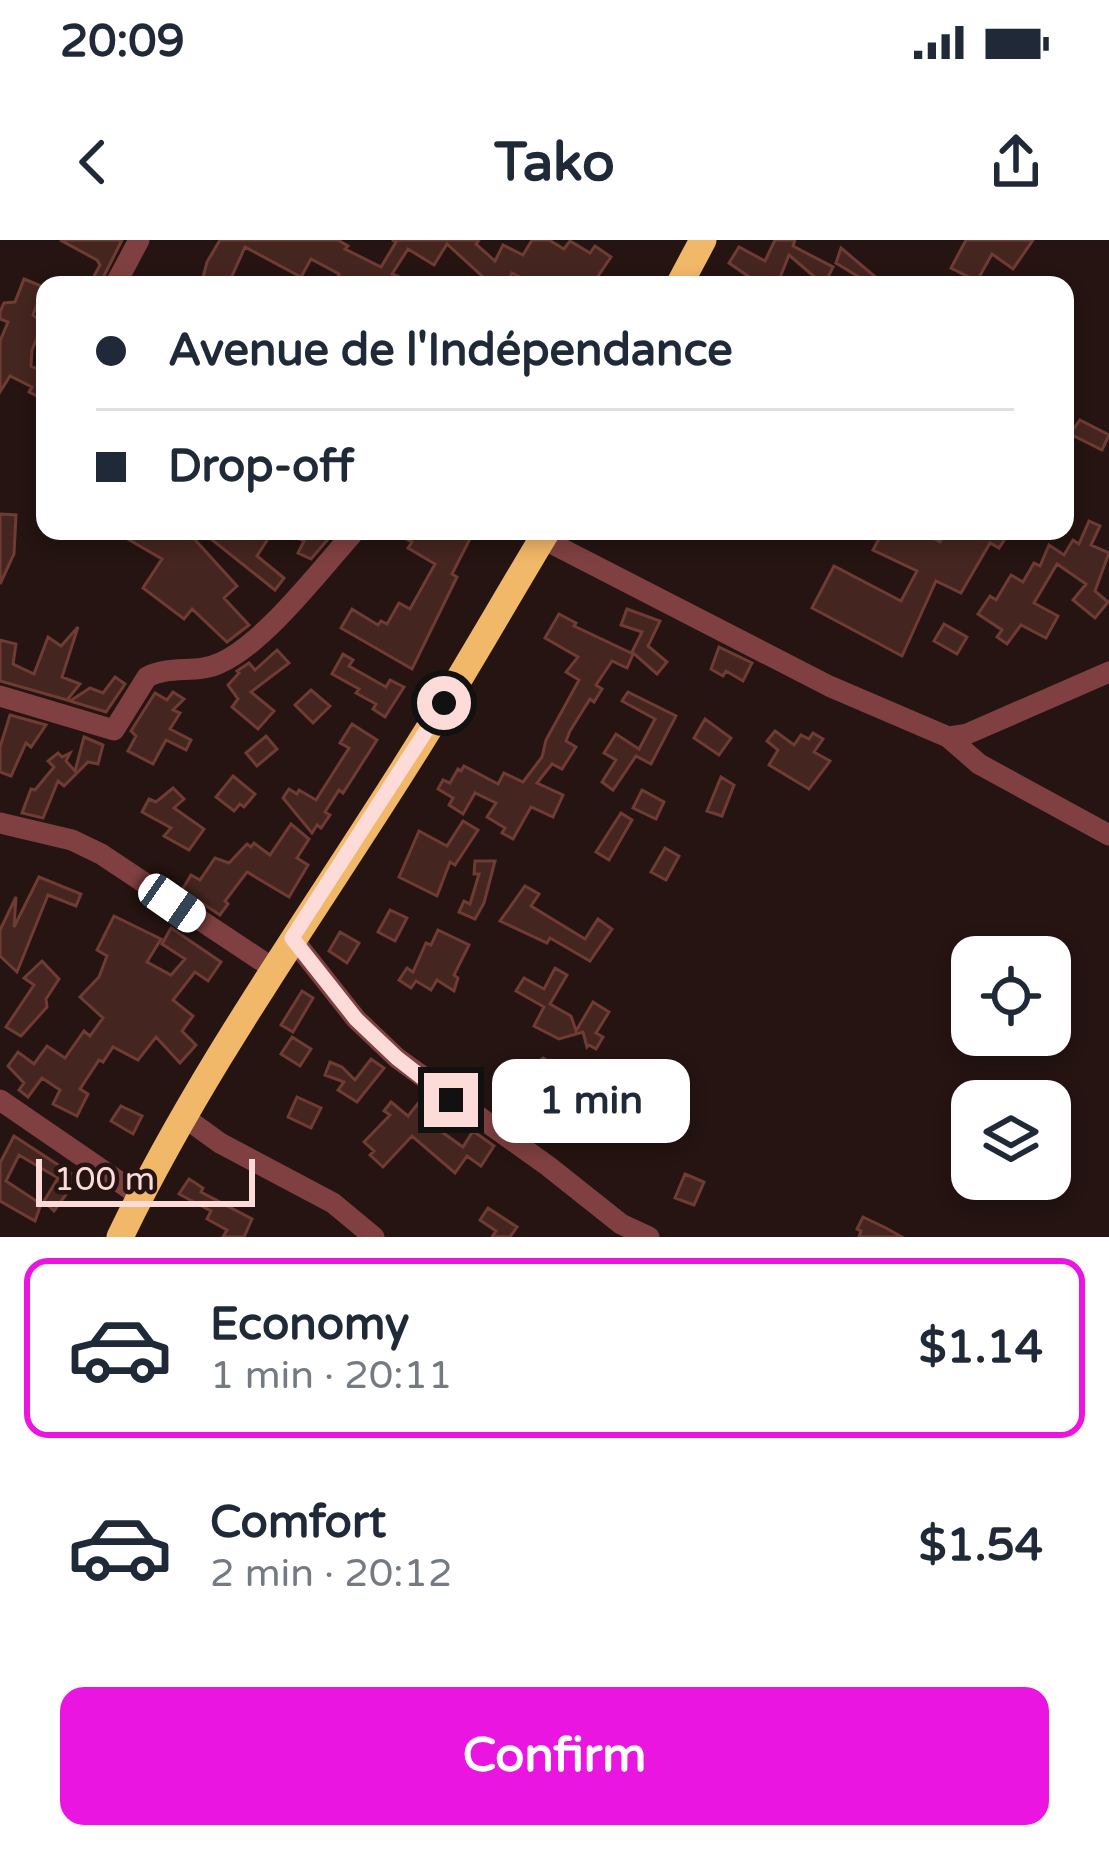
<!DOCTYPE html>
<html lang="en">
<head>
<meta charset="utf-8">
<style>
  body { margin:0; font-family:"Varela Round",sans-serif; background:#f6f6f7; color:#1f2937; height:100vh; display:flex; flex-direction:column; font-size:45px; white-space:nowrap }
  * { box-sizing:border-box; margin:0 }
  p { font-size:39px; color:#747a83 }
  .icon { flex:none; width:66px; height:66px; fill:none; stroke:currentColor; stroke-width:2; stroke-linecap:round; stroke-linejoin:round }
  .map { position:relative; height:997px; overflow:hidden }
  .drawer { display:flex; flex-direction:column; background:#fff; flex:1 }
  .drawer>* { flex:none }
  .top-card { position:absolute; left:36px; top:36px; width:1038px; height:264px; border-radius:24px; box-shadow:0 6px 18px #0003; display:grid; align-content:center; height:264px; padding:0 60px; background:#fff }
  .buttons { position:absolute; left:951px; top:696px; display:grid; gap:24px }
  .buttons a { display:grid; place-items:center; width:120px; height:120px; border-radius:24px; background:#fff; box-shadow:0 6px 18px #0003; font-size:60px }
  .scale { position:absolute; left:36px; bottom:30px; width:219px; box-sizing:border-box; padding-left:12px; border:6px solid #fcdbd9; border-top:0; font-size:33px; line-height:42px; white-space:nowrap; color:#fcdbd9; -webkit-text-stroke:9px #251411; paint-order:stroke }
  .end { position:absolute; width:54px; height:54px; margin:-27px; border:15px solid #fcdbd9; background:#111; box-shadow:0 0 0 6px #111 }
  .from { border-radius:50% }
  .bubble { position:absolute; height:84px; border-radius:24px; background:#fff; box-shadow:0 6px 18px #0003; font-size:39px; font-weight:700; line-height:84px; text-align:center }
  .car { position:absolute; width:36px; height:72px; margin:-36px -18px; border-radius:15px; box-shadow:0 0 9px 3px #0007; background:linear-gradient(#fff 24%,#345 0 40%,#fff 0 76%,#345 0 86%,#fff 0) }
  .top-card b { display:flex; align-items:center; gap:42px; height:114px; font-size:45px }
  .top-card b+b { border-top:3px solid #e0e1e3 }
  .top-card i { width:30px; height:30px; background:#1f2937 }
  ul { padding:21px 0 0; list-style:none }
  li { display:flex; align-items:center; gap:36px; height:180px; margin:0 24px 18px; padding:0 36px; border:6px solid transparent; border-radius:24px }
  li div { flex:1 }
  li b { display:block; font-size:45px }
  li em { font-style:normal; font-weight:700 }
  li.on { border-color:#eb15e2 }
  li>.icon { width:108px; height:108px; stroke-width:1.5 }
  .action { display:flex; gap:24px; margin-top:auto; padding:24px 60px }
  .action a { flex:1; height:138px; border-radius:24px; background:#eb15e2; color:#fff; font-size:48px; font-weight:700; line-height:138px; text-align:center }
  .status { display:flex; justify-content:space-between; align-items:center; height:84px; padding:0 60px; background:#fff; direction:ltr }
  .status svg { height:33px; fill:currentColor }
  header { display:flex; justify-content:space-between; align-items:center; height:156px; padding:0 60px; background:#fff; font-size:54px; font-weight:700 }
  .map>svg:first-child { display:block }
</style>
</head>
<body>
<div class="status"><b>20:09</b><svg viewBox="0 0 49 12"><path d="M0 12V9h3v3zM5 12V6h3v6zM10 12V3h3v9zM15 12V0h3v12zM26 1h20v11H26zM47 4h2v5h-2z"/></svg></div>
<header><svg class="icon" aria-label="back" viewBox="0 0 24 24"><path d="M15 5l-7 7 7 7"/></svg>Tako<svg class="icon" aria-label="share" viewBox="0 0 24 24"><path d="M12 15V3M7 8l5-5 5 5M5 13v7h14v-7"/></svg></header>
<div class="map">
<svg width="1109" height="997" viewBox="0 0 1109 997">
  <rect width="100%" height="100%" fill="#251411"/>
  <path fill="#45251f" stroke="#6f3b33" stroke-width="3" d="M60 0H122L101 42 93 38 100 25 97 20Z
    M220 0H338L348 6 345 9 381 27 396 2 392 0H479L476 4 495 21 503 5 523 15 532 0H549L564 9 570 1 590 13 595 6 611 17 592 45H536L512 33 507 45H477L482 36 447 4 434 25 408 9 392 34 419 45H334L339 34 311 19 301 37 245 7 232 36 251 45H201L207 22Z
    M775 0H795L793 6 833 27 824 45 789 15 777 45H761L729 23 739 7 765 21Z
    M966 0H1033L1013 29 992 14 977 41 951 28Z
    M841 8 885 45H872L836 23Z
    M24 39 44 47 33 75 43 83 32 110 31 126 45 133V160L29 152 32 147 10 136 0 152V101L8 82 0 79V72L4 63 15 62Z
    M1080 180 1109 195 1102 210 1070 194Z
    M0 274 16 275 14 314 0 344Z
    M1089 281 1100 286 1091 305 1109 313 1095 351 1108 362 1095 378 1073 360 1086 344 1057 324 1034 363 1058 376 1046 398 1021 385 1007 404 997 397 1002 390 978 374 990 356 996 360 1011 335 1023 342 1034 323 1040 326 1049 305 1064 315 1073 300 1079 304Z
    M114 291H187L237 346 224 358 249 385 227 402 192 369 184 379 143 348 162 319Z
    M201 291H273L257 316 284 338 275 350Z
    M283 291H335L311 319 298 313 304 301Z
    M391 291H474L452 334 457 337 412 429 341 388 352 369 378 385 381 381 387 384 399 363 410 369 435 324 408 308 412 302Z
    M883 291H920L940 302 946 291H1010L999 308 990 303 961 353 936 341 902 416 812 368 834 326 901 361 917 331 873 310Z
    M627 369 660 381 648 406 667 422 657 434 632 412 642 392 621 385Z
    M559 374 576 383 574 386 633 414 627 428 612 421 596 445 602 449 594 462 590 459 570 491 566 501 576 507 562 529 552 524 537 543 563 555 553 577 531 567 513 599 502 593 505 588 487 577 496 563 475 553 463 574 449 565 453 558 438 549 443 540 450 543 458 529 461 531 464 526 498 544 504 533 523 542 542 517 546 500 579 440 566 432 578 417 545 398Z
    M944 384 967 397 957 414 934 401Z
    M78 387 62 437 80 444 67 460 0 441V400L16 404 13 424 34 434 48 397 61 406Z
    M719 407 752 423 743 441 726 431 723 436 711 429Z
    M277 410 289 423 251 452 274 471 258 489 232 467 238 459 228 445 239 433 237 431 249 423 255 430Z
    M343 414 353 420 349 426 386 447 390 440 404 447 385 477 373 469 376 464 356 453 359 449 332 434Z
    M115 437 125 444 106 472 70 461 90 448 103 453Z
    M311 450 330 466 313 483 295 465Z
    M173 452 184 459 173 470 180 473 170 489 191 500 186 510 166 500 153 524 128 511 136 496 131 491 155 453 167 460Z
    M628 452 676 476 651 524 636 516 613 550 602 542 616 520 604 513 616 494 639 509 655 479 622 461Z
    M10 475 46 485 31 507 26 503 11 536 0 532V507Z
    M705 479 731 498 719 515 694 498Z
    M352 484 377 500 343 553 339 550 325 572 330 575 321 588 317 585 312 593 283 558 289 549 297 554 299 550 316 560 349 508 340 503Z
    M775 491 794 505 801 495 809 499 813 493 823 499 814 512 830 521 809 549 769 525 778 510 767 501Z
    M266 496 277 509 257 526 246 513Z
    M84 497 103 505 98 524 88 522 64 546 58 541 43 578 22 573 31 549 35 550 54 527 48 521 58 513 62 517 70 513 66 521 75 531Z
    M233 536 255 554 244 567 240 564 234 571 216 557Z
    M721 537 734 545 722 576 707 571Z
    M173 548 184 559 174 568 204 589 189 610 164 596 171 588 142 572 149 559 156 562Z
    M642 550 664 562 656 579 633 568Z
    M621 573 632 580 609 620 596 612Z
    M463 581 478 590 455 625 450 622 437 656 399 637 419 591 447 606Z
    M291 584 309 599 297 618 308 625 289 657 247 632 225 661 228 664 220 675 182 650 191 635 200 640 215 618 229 623 247 604 251 607 254 603 270 615Z
    M665 608 679 616 666 640 651 632Z
    M475 621H495L484 663 475 679 459 672 464 661 470 664 479 634H474Z
    M39 637 81 654 76 666 48 655 17 732 0 716V690L16 657 14 687Z
    M525 646 539 654 531 666 585 699 598 679 612 689 590 721 550 698 547 703 500 681Z
    M390 670 407 678 395 701 378 692Z
    M114 676 161 699 147 722 171 735 185 719 162 704 171 688 221 722 208 741 195 732 173 760 193 776 182 791 196 805 180 823 156 797 138 820 113 807 103 822 99 820 80 849 88 854 77 876 53 864 60 850 42 838 28 857 19 850 24 843 8 826 18 812 34 824 47 806 65 818 84 791 90 796 103 778 80 757 99 737 107 716 97 710Z
    M438 690 469 705 454 735 458 738 454 751 437 740 431 750 416 741 411 748 399 740 407 728 413 732 426 703 431 705Z
    M340 692 359 703 347 723 329 711Z
    M42 721 59 739 46 759 47 767 21 796 6 787 34 745 24 738Z
    M555 728 567 735 550 764 571 776 576 791 593 762 609 772 596 793 603 797 596 809 589 805 587 807 583 792 559 799 534 786 544 767 516 751 524 738 544 749Z
    M302 751 313 758 293 792 281 785Z
    M292 797 311 809 300 826 281 814Z
    M543 818 560 829 526 892 516 885 544 833 535 825Z
    M371 819 384 828 357 862 338 850 344 842 325 835 330 822 342 827 355 840Z
    M424 856 433 863 421 877 432 885 463 907 473 891 494 906 481 926 467 916 455 933 412 896 383 927 370 915 374 911 364 902 390 875 384 871 391 862 408 876Z
    M297 857 321 868 311 888 288 877Z
    M584 861 606 878 591 897 570 881Z
    M121 866 142 876 133 894 111 881Z
    M14 896 78 938 54 971 44 961 58 938 19 915 6 941 41 964 35 981 0 961V923Z
    M685 934 704 942 694 965 675 958Z
    M189 939 203 948 201 952 252 979 244 997H223L227 990 207 979 211 971 179 954Z
    M488 968 517 987 510 997H492L496 991 480 980Z
    M863 977 886 988 902 997H859L861 991 857 989Z"/>
  <g fill="none" stroke-linecap="round" stroke-linejoin="round">
    <path stroke="#804041" stroke-width="21" d="M115 45 139 0
      M543 299 829 446 948 497 979 524 1109 595
      M0 456 114 490 147 437C170 425 197 434 220 423 265 403 321 329 355 291
      M948 497 967 494 1109 432
      M0 583 72 600 101 614 274 729
      M292 698 356 779 397 818 548 926 621 984 649 997
      M0 860 140 956
      M184 877 220 903 333 963 374 997"/>
    <path stroke="#f2b869" stroke-width="27" d="M679 45 703 0
      M120 997C204 823 318 667 420 503 464 433 504 362 547 291"/>
  </g>
  <g fill="none" stroke-linecap="round" stroke-linejoin="round">
    <path stroke="#fcdbd9" stroke-width="15" d="M444 463 292 698 356 779 397 818 451 860"/>
  </g>
</svg>
<div class="buttons">
<a><svg class="icon" aria-label="locate" viewBox="0 0 24 24"><circle cx="12" cy="12" r="6"/><path d="M12 2v4M12 18v4M2 12h4M18 12h4"/></svg></a>
<a><svg class="icon" aria-label="layers" viewBox="0 0 24 24"><path d="M12 4l9 5-9 5-9-5zM3 14l9 5 9-5"/></svg></a>
</div>
<div class="scale">100 m</div>
<i class="end from" style="left:444px;top:463px"></i>
<i class="end" style="left:451px;top:860px"></i>
<div class="bubble" style="left:492px;top:819px;width:198px">1 min</div>
<i class="car" style="left:172px;top:663px;rotate:125deg"></i>
<div class="top-card">
<b><i class="from"></i>Avenue de l'Indépendance</b>
<b><i></i>Drop-off</b>
</div>
</div>
<section class="drawer">
<ul>
<li class="on"><svg class="icon" aria-label="car" viewBox="0 0 24 24"><path d="M5 17H2v-5l4-1 3-4h7l3 4 3 1v5h-3M9 17h6M6 11h13"/><circle cx="7" cy="17" r="2"/><circle cx="17" cy="17" r="2"/></svg><div><b>Economy</b><p>1 min · 20:11</p></div><em>$1.14</em></li>
<li><svg class="icon" aria-label="car" viewBox="0 0 24 24"><path d="M5 17H2v-5l4-1 3-4h7l3 4 3 1v5h-3M9 17h6M6 11h13"/><circle cx="7" cy="17" r="2"/><circle cx="17" cy="17" r="2"/></svg><div><b>Comfort</b><p>2 min · 20:12</p></div><em>$1.54</em></li>
</ul>
<div class="action"><a>Confirm</a></div>
</section>
</body>
</html>
